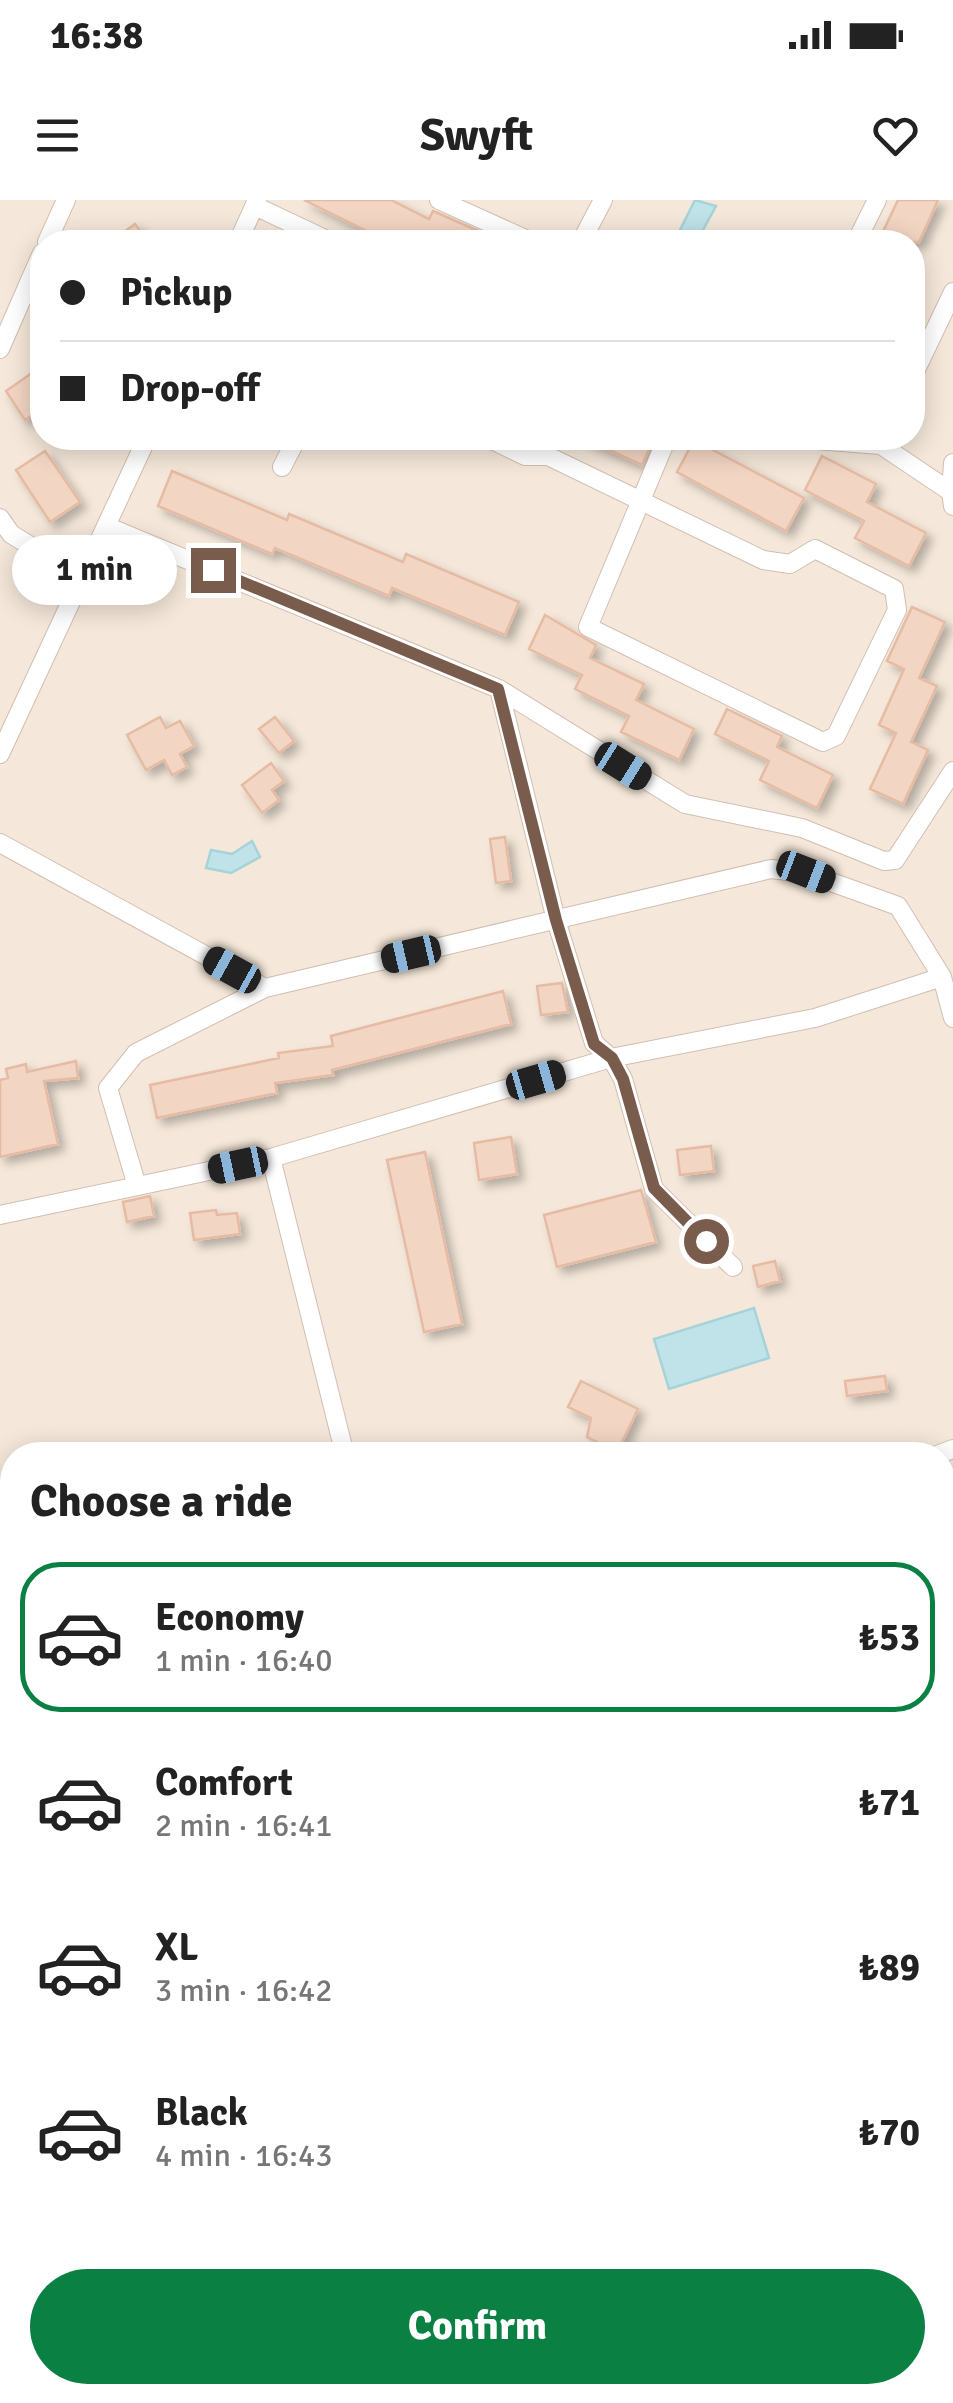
<!DOCTYPE html>
<html lang="en">
<head>
<meta charset="utf-8">
<style>
  body { margin:0; font-family:Signika,sans-serif; background:#f6f6f6; color:#222; height:100vh; display:flex; flex-direction:column; font-size:38px; white-space:nowrap }
  * { box-sizing:border-box; margin:0 }
  p { font-size:32px; color:#767676 }
  .icon { flex:none; width:55px; height:55px; fill:none; stroke:currentColor; stroke-width:2; stroke-linecap:round; stroke-linejoin:round }
  .map { position:relative; flex:1; overflow:hidden }
  .side { position:absolute; left:0px; top:1242px; width:955px; height:962px; display:flex; flex-direction:column; background:#fff; border-radius:40px 40px 0 0; box-shadow:0 5px 25px #0003 }
  .side>* { flex:none }
  .guide { position:absolute; left:30px; top:30px; width:895px; height:220px; border-radius:40px; box-shadow:0 5px 25px #0003; display:grid; align-content:center; height:220px; padding:0 30px; background:#fff }
  .end { position:absolute; width:45px; height:45px; margin:-22px; border:12px solid #7a5c4d; background:#fff; box-shadow:0 0 0 5px #fff }
  .from { border-radius:50% }
  .bubble { position:absolute; height:70px; border-radius:35px; background:#fff; box-shadow:0 5px 25px #0003; font-size:32px; font-weight:700; line-height:70px; text-align:center }
  .car { position:absolute; width:30px; height:60px; margin:-30px -15px; border-radius:12px; box-shadow:0 0 8px 2px #0007; background:linear-gradient(#222 24%,#8ab4d8 0 40%,#222 0 76%,#8ab4d8 0 86%,#222 0) }
  .guide b { display:flex; align-items:center; gap:35px; height:95px; font-size:38px }
  .guide b+b { border-top:2px solid #e0e0e0 }
  .guide i { width:25px; height:25px; background:#222 }
  ul { padding:0; list-style:none }
  li { display:flex; align-items:center; gap:30px; height:150px; margin:0 20px 15px; padding:0 10px; border:5px solid transparent; border-radius:40px }
  li div { flex:1 }
  li b { display:block; font-size:38px }
  li em { font-style:normal; font-weight:700 }
  li.active { border-color:#0b8043 }
  li>.icon { width:90px; height:90px; stroke-width:1.5 }
  h2 { padding:0 30px; font-size:45px; line-height:120px }
  .primary-button { display:flex; gap:20px; margin-top:auto; padding:20px 30px }
  .primary-button a { flex:1; height:115px; border-radius:60px; background:#0b8043; color:#fff; font-size:40px; font-weight:700; line-height:115px; text-align:center }
  .status { display:flex; justify-content:space-between; align-items:center; height:70px; padding:0 50px; background:#fff; direction:ltr }
  .status svg { height:28px; fill:currentColor }
  header { display:flex; justify-content:space-between; align-items:center; height:130px; padding:0 30px; background:#fff; font-size:45px; font-weight:700 }
  .map>svg:first-child { display:block }
</style>
</head>
<body>
<div class="status"><b>16:38</b><svg viewBox="0 0 49 12"><path d="M0 12V9h3v3zM5 12V6h3v6zM10 12V3h3v9zM15 12V0h3v12zM26 1h20v11H26zM47 4h2v5h-2z"/></svg></div>
<header><svg class="icon" aria-label="menu" viewBox="0 0 24 24"><path d="M4 6h16M4 12h16M4 18h16"/></svg>Swyft<svg class="icon" aria-label="heart" viewBox="0 0 24 24"><path d="M12 20l-8-8c-3-5 5-10 8-4 3-6 11-1 8 4z"/></svg></header>
<div class="map">
<svg width="953" height="2203" viewBox="0 0 953 2203">
  <defs>
    <filter id="shadow"><feDropShadow dx="6" dy="6" stdDeviation="5" flood-color="#0004"/></filter>
  </defs>
  <rect width="100%" height="100%" fill="#fdf6ec"/>
  <path fill="#f5e8da" fill-rule="evenodd" d="M0 0H953V2203H0ZM42 42H912V238H42ZM12 1255H942V2192H12Z"/>
  <path fill="#bfe3e8" stroke="#a5d3da" stroke-width="2.5" d="M695 0 716 6 698 39 680 30Z
    M252 641 260 657 231 673 206 668 211 650 232 654Z
    M754 1108 769 1158 669 1189 654 1139Z"/>
  <path fill="#f3d5c3" stroke="#e6bba3" stroke-width="2.5" filter="url(#shadow)" d="M304 0H391L429 19 433 11 503 42H437L422 35 418 42H389Z
    M898 0H938L919 42H878Z
    M135 24 149 42H110Z
    M42 166V208L25 220 6 191Z
    M583 238H654L642 265Z
    M694 240 804 298 786 331 677 272Z
    M45 251 80 302 50 322 16 270Z
    M822 256 876 284 867 302 926 333 909 366 855 338 864 321 805 290Z
    M172 271 287 320 289 314 403 362 406 354 519 402 505 435 392 388 389 396 275 348 272 354 158 306Z
    M912 407 945 422 919 478 937 486 911 542 928 550 903 604 870 589 896 533 879 525 904 469 887 461Z
    M545 415 596 445 590 458 644 484 636 500 694 529 679 560 621 532 629 516 575 489 582 475 529 449Z
    M727 509 782 536 777 547 833 575 817 608 760 580 769 561 715 534Z
    M160 517 166 528 180 521 194 546 180 554 187 567 172 575 164 560 146 570 127 535Z
    M275 517 294 541 279 553 259 529Z
    M271 563 284 581 272 590 279 600 262 613 242 585Z
    M505 637 511 681 496 683 490 639Z
    M562 783 568 812 541 815 537 786Z
    M503 791 511 824 332 870 333 875 275 883 277 893 157 918 150 885 279 858 278 853 333 846 331 836Z
    M76 861 78 878 44 881 58 944 0 957V880L8 878 6 869 26 864 27 872Z
    M511 937 517 974 479 980 474 943Z
    M711 946 714 971 680 975 677 950Z
    M425 952 462 1124 424 1132 387 960Z
    M641 990 656 1042 557 1067 544 1015Z
    M150 996 154 1016 127 1022 123 1002Z
    M216 1010 217 1015 237 1013 240 1034 194 1040 190 1013Z
    M775 1061 780 1081 758 1087 753 1066Z
    M885 1176 887 1191 847 1196 845 1181Z
    M581 1181 638 1209 617 1252 587 1237 591 1218 568 1207Z"/>
  <g fill="none" stroke-linecap="round" stroke-linejoin="round">
    <defs>
      <path id="street" d="M439 0 532 42
        M255 6 331 42
        M47 42 66 0
        M238 42 257 0
        M581 42 603 0
        M856 42 877 0
        M0 149 42 53
        M912 178 953 92
        M488 238 525 256H548L763 360 790 364 815 349 894 389 897 410 836 536 823 542 588 427 667 238
        M790 238 881 245 951 292 953 306
        M282 267 297 238
        M951 292 953 263
        M0 318 11 334 82 378
        M106 326 499 489 685 604 802 628 884 661 895 660 953 571
        M499 489 556 720 594 843 611 858 623 879 654 989 733 1067
        M0 554 147 238
        M0 643 265 788
        M271 958 345 1255
        M137 986 108 888 136 853 265 788 771 669 806 673 898 706 942 777
        M0 1015 271 958 611 858 815 818 942 777 953 818
        M937 1255 953 1249
        M0 1536 12 1534
        M942 1685 953 1684
        M942 1833 953 1821
        M942 1913 953 1922
        M942 2151 953 2159
        M157 2192 162 2203
        M408 2203 444 2192"/>
      <path id="secondary" d="M942 1368 953 1365
        M942 1387 953 1384
        M0 1933 12 1910
        M0 1954 12 1948
        M0 2037 12 2042
        M113 2192 120 2203"/>
    </defs>
    <use href="#street" stroke="#d1beb0" stroke-width="20"/>
    <use href="#secondary" stroke="#d6c0b0" stroke-width="25"/>
    <use href="#street" stroke="#fff" stroke-width="18"/>
    <use href="#secondary" stroke="#fff" stroke-width="22"/>
    <defs>
      <path id="rail" d="M942 1314 953 1311
        M0 1564 12 1562
        M0 1688 12 1678"/>
    </defs>
    <use href="#rail" stroke="#b9a8c9" stroke-width="9"/>
    <use href="#rail" stroke="#fffaf3" stroke-width="5" stroke-dasharray="15" stroke-linecap="butt"/>
  </g>
  <g fill="none" stroke-linecap="round" stroke-linejoin="round">
    <path stroke="#7a5c4d" stroke-width="12" d="M213 370 498 489 556 720 594 844 612 858 623 879 654 988 706 1041"/>
  </g>
</svg>
<i class="end from" style="left:706px;top:1041px"></i>
<i class="end" style="left:213px;top:370px"></i>
<div class="bubble" style="left:12px;top:335px;width:165px">1 min</div>
<i class="car" style="left:623px;top:566px;rotate:122deg"></i>
<i class="car" style="left:806px;top:672px;rotate:111deg"></i>
<i class="car" style="left:411px;top:754px;rotate:257deg"></i>
<i class="car" style="left:232px;top:770px;rotate:299deg"></i>
<i class="car" style="left:536px;top:880px;rotate:74deg"></i>
<i class="car" style="left:238px;top:965px;rotate:258deg"></i>
<div class="guide">
<b><i class="from"></i>Pickup</b>
<b><i></i>Drop-off</b>
</div>
<section class="side">
<h2>Choose a ride</h2>
<ul>
<li class="active"><svg class="icon" aria-label="car" viewBox="0 0 24 24"><path d="M5 17H2v-5l4-1 3-4h7l3 4 3 1v5h-3M9 17h6M6 11h13"/><circle cx="7" cy="17" r="2"/><circle cx="17" cy="17" r="2"/></svg><div><b>Economy</b><p>1 min · 16:40</p></div><em>₺53</em></li>
<li><svg class="icon" aria-label="car" viewBox="0 0 24 24"><path d="M5 17H2v-5l4-1 3-4h7l3 4 3 1v5h-3M9 17h6M6 11h13"/><circle cx="7" cy="17" r="2"/><circle cx="17" cy="17" r="2"/></svg><div><b>Comfort</b><p>2 min · 16:41</p></div><em>₺71</em></li>
<li><svg class="icon" aria-label="car" viewBox="0 0 24 24"><path d="M5 17H2v-5l4-1 3-4h7l3 4 3 1v5h-3M9 17h6M6 11h13"/><circle cx="7" cy="17" r="2"/><circle cx="17" cy="17" r="2"/></svg><div><b>XL</b><p>3 min · 16:42</p></div><em>₺89</em></li>
<li><svg class="icon" aria-label="car" viewBox="0 0 24 24"><path d="M5 17H2v-5l4-1 3-4h7l3 4 3 1v5h-3M9 17h6M6 11h13"/><circle cx="7" cy="17" r="2"/><circle cx="17" cy="17" r="2"/></svg><div><b>Black</b><p>4 min · 16:43</p></div><em>₺70</em></li>
</ul>
<div class="primary-button"><a>Confirm</a></div>
</section>
</div>
</body>
</html>
